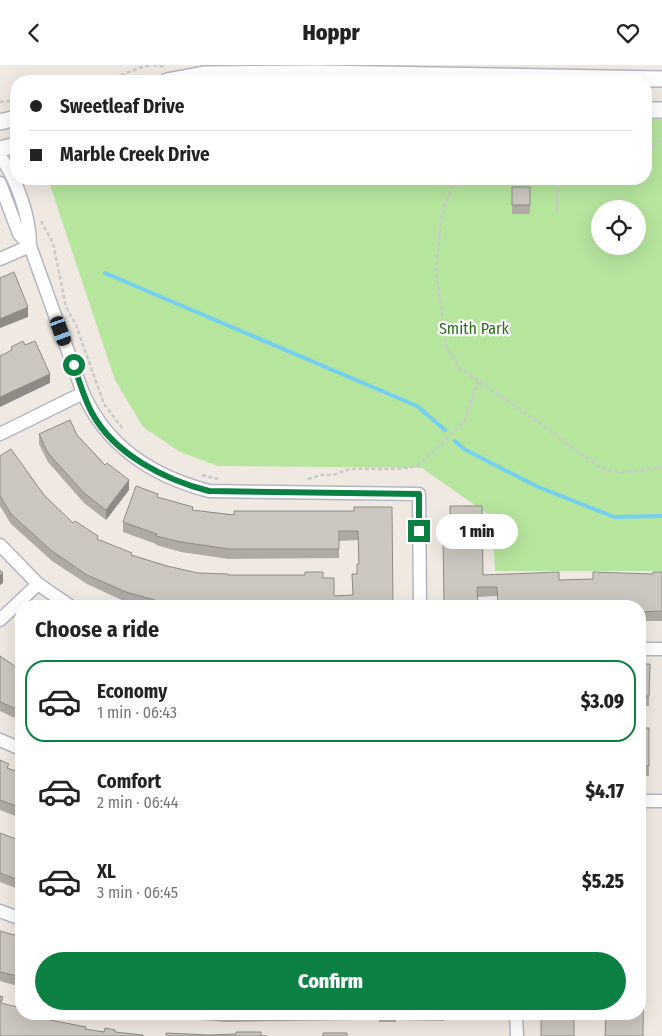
<!DOCTYPE html>
<html lang="en">
<head>
<meta charset="utf-8">
<style>
  body { margin:0; font-family:"Fira Sans Condensed",sans-serif; background:#f2f2f2; color:#222; height:100vh; display:flex; flex-direction:column; font-size:19px; white-space:nowrap }
  * { box-sizing:border-box; margin:0 }
  p { font-size:16px; color:#767676 }
  .icon { flex:none; width:28px; height:28px; fill:none; stroke:currentColor; stroke-width:2; stroke-linecap:round; stroke-linejoin:round }
  .map { position:relative; flex:1; overflow:hidden }
  .details { position:absolute; left:15px; top:535px; width:631px; height:420px; display:flex; flex-direction:column; background:#fff; border-radius:20px; box-shadow:0 5px 20px #0002 }
  .details>* { flex:none }
  .banner { position:absolute; left:10px; top:10px; width:642px; height:110px; border-radius:20px; box-shadow:0 5px 20px #0002; display:grid; align-content:center; height:110px; padding:0 20px; background:#fff }
  .buttons { position:absolute; left:591px; top:135px; display:grid; gap:10px }
  .buttons a { display:grid; place-items:center; width:55px; height:55px; border-radius:50%; background:#fff; box-shadow:0 5px 20px #0002; font-size:25px }
  .end { position:absolute; width:22px; height:22px; margin:-11px; border:6px solid #0b8043; background:#fff; box-shadow:0 0 0 2px #fff }
  .from { border-radius:50% }
  .bubble { position:absolute; height:35px; border-radius:18px; background:#fff; box-shadow:0 5px 20px #0002; font-size:16px; font-weight:800; line-height:35px; text-align:center }
  .car { position:absolute; width:15px; height:30px; margin:-15px -8px; border-radius:6px; box-shadow:0 0 4px 1px #0007; background:linear-gradient(#222 24%,#8ab4d8 0 40%,#222 0 76%,#8ab4d8 0 86%,#222 0) }
  .banner b { display:flex; align-items:center; gap:18px; height:48px; font-size:19px }
  .banner b+b { border-top:1px solid #e0e0e0 }
  .banner i { width:12px; height:12px; background:#222 }
  ul { padding:0; list-style:none }
  li { display:flex; align-items:center; gap:15px; height:82px; margin:0 10px 8px; padding:0 10px; border:2px solid transparent; border-radius:20px }
  li div { flex:1 }
  li b { display:block; font-size:19px }
  li em { font-style:normal; font-weight:800 }
  li.current { border-color:#0b8043 }
  li>.icon { width:45px; height:45px; stroke-width:1.5 }
  h2 { padding:0 20px; font-size:22px; line-height:60px }
  .primary-button { display:flex; gap:10px; margin-top:auto; padding:10px 20px }
  .primary-button a { flex:1; height:58px; border-radius:30px; background:#0b8043; color:#fff; font-size:20px; font-weight:800; line-height:58px; text-align:center }
  header { display:flex; justify-content:space-between; align-items:center; height:65px; padding:0 20px; background:#fff; font-size:22px; font-weight:800 }
  .map>svg:first-child { display:block }
</style>
</head>
<body>
<header><svg class="icon" aria-label="back" viewBox="0 0 24 24"><path d="M15 5l-7 7 7 7"/></svg>Hoppr<svg class="icon" aria-label="heart" viewBox="0 0 24 24"><path d="M12 20l-8-8c-3-5 5-10 8-4 3-6 11-1 8 4z"/></svg></header>
<div class="map">
<svg width="662" height="971" viewBox="0 0 662 971">
  <rect width="100%" height="100%" fill="#efe9e1"/>
  <path fill="#b6e59e" fill-rule="evenodd" d="M646 53H662V506H495L492 452 422 403 218 401 180 387 143 362 115 315 48 114H646ZM600 144H638V181H600Z"/>
  <g fill="none" stroke-linecap="round" stroke-linejoin="round">
    <path stroke="#75cff0" stroke-width="4" d="M105 208 417 341 445 365
      M455 376 464 384 536 421 614 452 662 451"/>
    <defs>
      <path id="minor" d="M0 91C17 115 30 151 30 181L83 328C107 382 152 411 209 426L419 429 420 541
        M0 118 19 169 30 181
        M0 194 30 181
        M0 369 83 328
        M0 480 38 519 70 541
        M0 555 38 519
        M640 584H662
        M0 675 21 684
        M640 736H662
        M0 846 21 854
        M516 949 517 971"/>
      <path id="tertiary" d="M167 16 204 9 317 8 662 14
        M646 45H662
        M0 57 16 53
        M0 84 16 80"/>
    </defs>
    <use href="#minor" stroke="#b4b7c1" stroke-width="15"/>
    <use href="#tertiary" stroke="#b4b7c1" stroke-width="18"/>
    <path stroke="#c9c9c9" stroke-width="2.5" stroke-dasharray="4 2.5" stroke-linecap="butt" d="M153 0 166 2
      M63 16C77 13 90 17 103 15 121 13 135 2 152 0
      M0 37 16 36
      M646 84 662 75
      M455 114 442 149 436 205 446 281 460 304 514 340 602 404 622 408 662 402
      M557 146 558 114
      M41 156 53 178 66 242 76 260 104 339 123 364
      M202 410 218 414
      M308 414 321 410H333L350 404H394L409 403 421 398 464 357 478 317"/>
    <use href="#minor" stroke="#fff" stroke-width="12"/>
    <use href="#tertiary" stroke="#fff" stroke-width="15"/>
  </g>
  <path fill="#afaba4" d="M512 122H530V149H512Z
    M39 369 77 370 129 425 106 455 84 438 48 397 39 379Z
    M0 391 44 430 73 458 98 475 132 490 167 501 198 508 228 510 323 513 334 531 353 530 359 499 358 475 339 476V493L229 494 181 487 156 480V479L123 467V457L158 433 193 445 234 450 354 446 393 541H142L126 537 87 519 52 496 11 459 0 441Z
    M446 470 483 510 559 515 593 514 653 509 662 507V556H640V541L497 531 478 532Z
    M0 591 16 602 21 605V656L0 646Z
    M640 599H650L649 641H640Z
    M640 663H649V711H640Z
    M0 695 9 704 21 708V753L0 745Z
    M0 768 21 776V825L0 817Z
    M0 863V866L21 872V922L0 916Z
    M129 949H143V951Z
    M155 949H493V954L444 952V956L396 955V957H379V952H358V955L226 957 166 952V950Z
    M541 949H579V952H574Z"/>
  <path fill="#8e8b86" d="M28 242V252L0 263V254Z
    M50 309V318L0 342V332Z
    M129 415V425L106 455V445Z
    M3 508V518L0 520V511Z"/>
  <path fill="#cbc7bf" stroke="#8e8b86" d="M512 122H530V140H512Z
    M14 207 28 242 0 254V213Z
    M23 276 25 280 35 276 50 309 0 332V291L12 285 11 282Z
    M70 355 77 370 105 400 107 398 129 415 106 445 84 428 48 388 39 369Z
    M11 384 44 430 73 458 75 456 98 471 97 474 132 488 131 490 167 501 198 508 228 509V510H305V507H323V513H334V531L353 530 352 509H357V499H359L358 466H339V484H229L181 477 156 471 157 469 123 457 136 421 158 429 157 432 193 442 192 445 234 450V446H354V442H392L393 541H176L126 527 87 510 52 486 11 449 0 431V391Z
    M450 441H482L483 510 559 507V515L593 514V507L653 509V507H662V546L640 547V541H498L497 522H477L478 541H444L443 470H446V451H450Z
    M0 505 3 508 0 511Z
    M0 591 16 602 21 605V646L0 637Z
    M640 599H650L649 631H640Z
    M640 663H649V701H640Z
    M0 695 9 699 7 703 21 708V743L0 735Z
    M640 750H645L643 971H605L606 949H640Z
    M0 768 21 776V816L0 808Z
    M0 866 21 872V912L0 907Z
    M0 931 3 932 1 938 21 943V949H43L51 951 50 955 86 962 85 964 104 967 105 963 115 965V967L143 970V971H0Z
    M541 949H574V971H541Z
    M236 967H261V971H267H166V968L209 970 236 969Z
    M323 968H347V971H323Z"/>
  <g fill="none" stroke-linecap="round" stroke-linejoin="round">
    <path stroke="#0b8043" stroke-width="6" d="M74 300C79 316 84 333 92 348 114 389 165 415 209 426L419 429V466"/>
  </g>
  <g text-anchor="middle" dominant-baseline="central" stroke-width="4.5" stroke-linejoin="round" paint-order="stroke">
    <g font-size="16" fill="#2c6e1b" stroke="#fff">
      <text x="474" y="263">Smith Park</text>
    </g>
  </g>
</svg>
<div class="buttons">
<a><svg class="icon" aria-label="locate" viewBox="0 0 24 24"><circle cx="12" cy="12" r="6"/><path d="M12 2v4M12 18v4M2 12h4M18 12h4"/></svg></a>
</div>
<i class="end from" style="left:74px;top:300px"></i>
<i class="end" style="left:419px;top:466px"></i>
<div class="bubble" style="left:436px;top:449px;width:82px">1 min</div>
<i class="car" style="left:61px;top:266px;rotate:160deg"></i>
<div class="banner">
<b><i class="from"></i>Sweetleaf Drive</b>
<b><i></i>Marble Creek Drive</b>
</div>
<section class="details">
<h2>Choose a ride</h2>
<ul>
<li class="current"><svg class="icon" aria-label="car" viewBox="0 0 24 24"><path d="M5 17H2v-5l4-1 3-4h7l3 4 3 1v5h-3M9 17h6M6 11h13"/><circle cx="7" cy="17" r="2"/><circle cx="17" cy="17" r="2"/></svg><div><b>Economy</b><p>1 min · 06:43</p></div><em>$3.09</em></li>
<li><svg class="icon" aria-label="car" viewBox="0 0 24 24"><path d="M5 17H2v-5l4-1 3-4h7l3 4 3 1v5h-3M9 17h6M6 11h13"/><circle cx="7" cy="17" r="2"/><circle cx="17" cy="17" r="2"/></svg><div><b>Comfort</b><p>2 min · 06:44</p></div><em>$4.17</em></li>
<li><svg class="icon" aria-label="car" viewBox="0 0 24 24"><path d="M5 17H2v-5l4-1 3-4h7l3 4 3 1v5h-3M9 17h6M6 11h13"/><circle cx="7" cy="17" r="2"/><circle cx="17" cy="17" r="2"/></svg><div><b>XL</b><p>3 min · 06:45</p></div><em>$5.25</em></li>
</ul>
<div class="primary-button"><a>Confirm</a></div>
</section>
</div>
</body>
</html>
